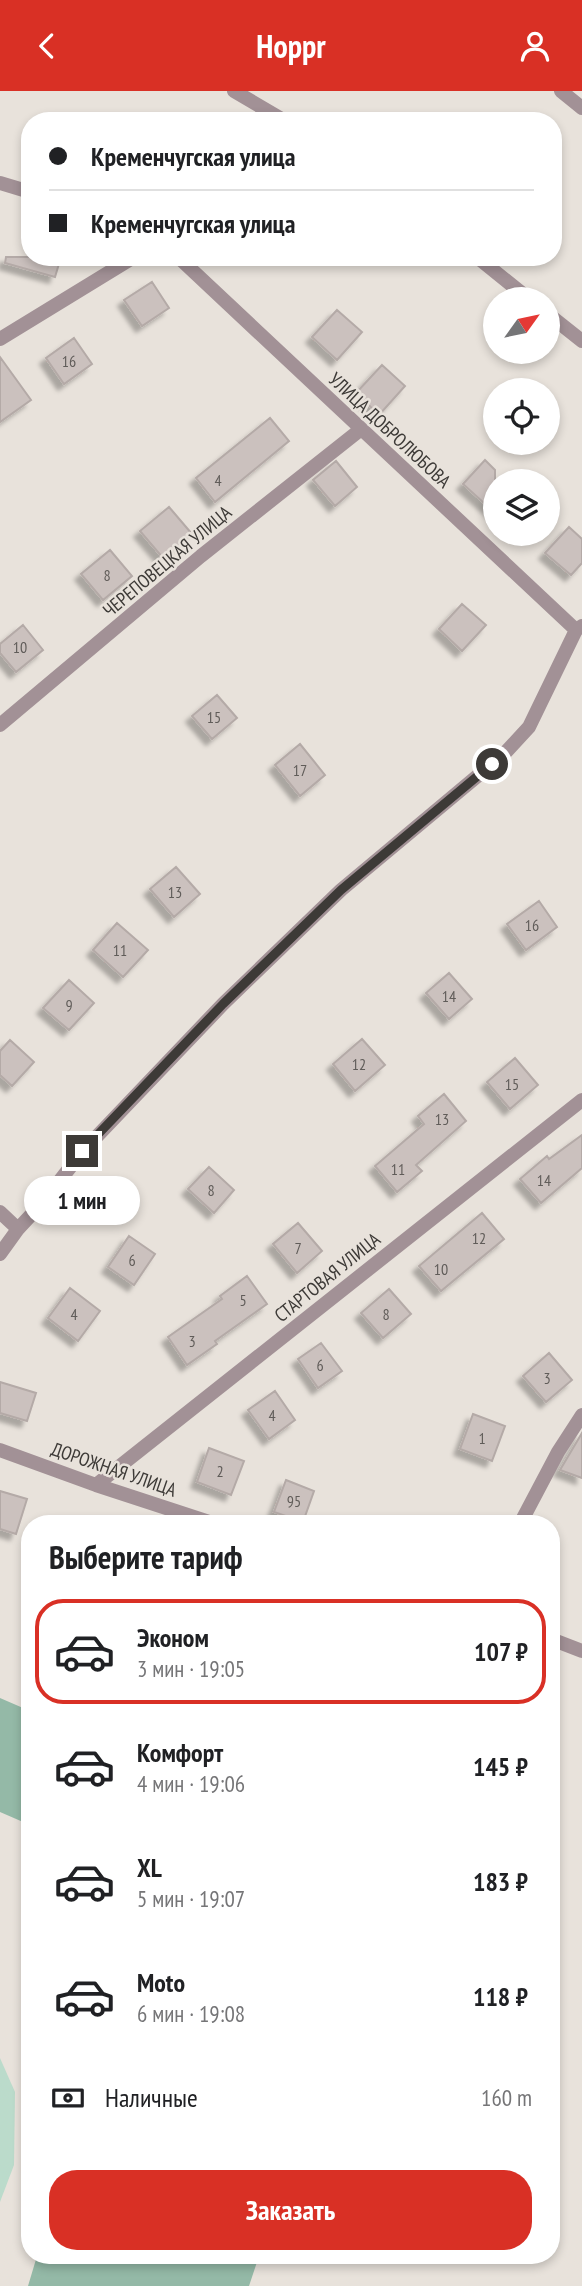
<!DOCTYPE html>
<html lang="ru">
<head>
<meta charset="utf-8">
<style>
  body { margin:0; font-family:"PT Sans Narrow",sans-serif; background:#f2f2f2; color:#202124; height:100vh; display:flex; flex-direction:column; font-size:26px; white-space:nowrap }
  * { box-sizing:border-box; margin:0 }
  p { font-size:23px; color:#757577 }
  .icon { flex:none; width:38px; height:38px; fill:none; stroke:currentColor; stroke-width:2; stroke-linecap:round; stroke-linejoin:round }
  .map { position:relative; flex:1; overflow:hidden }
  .details { position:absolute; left:21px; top:1424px; width:539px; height:749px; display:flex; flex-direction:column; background:#fff; border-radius:28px; box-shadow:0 4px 10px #0003 }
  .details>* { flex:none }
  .guide { position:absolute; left:21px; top:21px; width:541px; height:154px; border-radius:28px; box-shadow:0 4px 10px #0003; display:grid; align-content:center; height:154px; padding:0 28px; background:#fff }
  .needle { width:46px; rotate:57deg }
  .buttons { position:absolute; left:483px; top:196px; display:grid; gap:14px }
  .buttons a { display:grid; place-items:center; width:77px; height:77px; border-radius:50%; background:#fff; box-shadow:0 4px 10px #0003; font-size:35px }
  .end { position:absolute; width:32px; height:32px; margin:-16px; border:9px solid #3d3a37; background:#fff; box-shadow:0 0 0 4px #fff }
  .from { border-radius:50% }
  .bubble { position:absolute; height:49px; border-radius:24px; background:#fff; box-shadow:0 4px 10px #0003; font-size:23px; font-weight:800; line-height:49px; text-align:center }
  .guide b { display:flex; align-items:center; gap:24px; height:66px; font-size:26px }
  .guide b+b { border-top:2px solid #e0e0e0 }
  .guide i { width:18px; height:18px; background:#202124 }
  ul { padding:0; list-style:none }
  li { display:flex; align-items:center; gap:21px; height:105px; margin:0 14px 10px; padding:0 14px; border:4px solid transparent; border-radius:28px }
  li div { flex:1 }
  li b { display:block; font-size:26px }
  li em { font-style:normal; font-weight:800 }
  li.selected { border-color:#d93025 }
  li>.icon { width:63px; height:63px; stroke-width:1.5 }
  h2 { padding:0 28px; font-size:32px; line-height:84px }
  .pay { display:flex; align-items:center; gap:18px; height:77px; padding:0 28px; font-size:26px }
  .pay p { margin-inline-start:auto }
  .button { display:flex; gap:14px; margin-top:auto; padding:14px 28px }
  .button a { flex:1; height:80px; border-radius:28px; background:#d93025; color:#fff; font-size:28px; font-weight:800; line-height:80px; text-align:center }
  header { display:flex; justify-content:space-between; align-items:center; height:91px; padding:0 28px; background:#d93025; color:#fff; font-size:32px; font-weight:800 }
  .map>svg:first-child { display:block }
</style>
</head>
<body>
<header><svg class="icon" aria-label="back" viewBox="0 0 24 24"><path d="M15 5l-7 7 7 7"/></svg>Hoppr<svg class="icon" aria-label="person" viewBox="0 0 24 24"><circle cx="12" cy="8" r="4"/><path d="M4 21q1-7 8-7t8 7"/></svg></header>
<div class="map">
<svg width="582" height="2195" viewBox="0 0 582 2195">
  <defs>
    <filter id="shadow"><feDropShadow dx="-6" dy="6" stdDeviation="2" flood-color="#0004"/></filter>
  </defs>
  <rect width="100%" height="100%" fill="#e8e2db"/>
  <path fill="#bbdbcb" d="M0 1967 15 2001 14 2074 0 2111Z"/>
  <path fill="#94b9a7" d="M0 1607 30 1620V1734L0 1721Z
    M37 2165H259L249 2195H28Z"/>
  <path fill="#cbc1be" stroke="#b4aaa7" stroke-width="2" filter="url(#shadow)" d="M6 166H61L55 186 5 172Z
    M152 191 169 217 142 235 124 209Z
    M337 219 362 241 337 269 312 246Z
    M74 247 92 273 64 293 46 267Z
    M0 266 31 309 0 331Z
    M382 274 405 295 379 324 356 302Z
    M270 327 289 350 215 411 196 387Z
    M485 369 495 379V422L463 393Z
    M336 370 357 396 335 415 313 389Z
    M169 416 192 443 163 467 140 440Z
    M569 436 582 448V472L571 484 545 462Z
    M110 459 132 485 103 509 81 483Z
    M462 513 486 534 462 560 439 538Z
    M23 534 43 559 16 581 0 562V553Z
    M217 604 237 627 212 648 192 625Z
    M300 653 325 684 300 705 275 674Z
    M176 776 200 803 174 826 150 798Z
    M539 810 557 836 526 859 507 833Z
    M117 832 148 859 123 886 93 859Z
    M449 882 472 908 449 928 426 902Z
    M69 889 94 912 69 939 43 917Z
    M362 948 385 974 355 1000 333 973Z
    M10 949 34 971 12 995 0 984V960Z
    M515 967 538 994 510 1018 487 991Z
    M444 1003 466 1030 416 1074 422 1080 397 1101 375 1075 424 1033 418 1025Z
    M582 1044V1077L541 1112 520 1088 547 1065 549 1068Z
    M209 1076 234 1099 214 1122 188 1098Z
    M482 1122 504 1148 441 1200 419 1175Z
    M298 1132 322 1160 297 1182 273 1153Z
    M129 1145 155 1163 134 1194 108 1176Z
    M247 1185 267 1213 215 1250 217 1253 187 1274 168 1246 222 1208 220 1205Z
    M70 1197 100 1220 78 1250 48 1227Z
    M389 1198 411 1223 383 1247 361 1222Z
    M321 1252 342 1280 318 1297 298 1268Z
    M549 1262 572 1289 546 1311 523 1285Z
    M0 1291 36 1302 27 1330 0 1322Z
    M275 1300 295 1329 269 1348 248 1319Z
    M473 1323 505 1335 492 1370 460 1358Z
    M582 1342V1387L560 1379Z
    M209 1357 244 1370 231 1404 197 1391Z
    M286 1389 314 1400 303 1431 274 1421Z
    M0 1400 27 1408 16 1443 0 1438Z"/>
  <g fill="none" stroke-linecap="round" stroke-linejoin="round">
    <path stroke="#a29196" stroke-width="14" d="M234 0 285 30
      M561 0 582 17
      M0 92 30 101
      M178 166 576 539
      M477 166 529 208
      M548 223 582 250
      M0 248 134 166
      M0 634 201 465 360 339
      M0 1121 18 1138
      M0 1163 18 1138 44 1110 82 1061 223 913 341 799 505 662 529 636 576 539 582 535
      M0 1359 96 1394 215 1433
      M96 1394 582 1009
      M520 1433 558 1361 582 1324
      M551 1548 582 1560"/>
  </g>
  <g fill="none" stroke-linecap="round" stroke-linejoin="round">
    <path stroke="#3d3a37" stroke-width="9" d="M82 1060 223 913 341 799 492 673"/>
  </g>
  <g text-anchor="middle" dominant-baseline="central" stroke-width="5" stroke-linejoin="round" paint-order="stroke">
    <g font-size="16" fill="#605c59">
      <text x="69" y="270">16</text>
      <text x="218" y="389">4</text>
      <text x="107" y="484">8</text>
      <text x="20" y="556">10</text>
      <text x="214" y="626">15</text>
      <text x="300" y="679">17</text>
      <text x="175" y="801">13</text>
      <text x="532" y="834">16</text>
      <text x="120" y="859">11</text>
      <text x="449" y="905">14</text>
      <text x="69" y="914">9</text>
      <text x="359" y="973">12</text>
      <text x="512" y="993">15</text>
      <text x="442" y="1028">13</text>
      <text x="398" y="1078">11</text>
      <text x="544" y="1089">14</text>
      <text x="211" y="1099">8</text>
      <text x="479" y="1147">12</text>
      <text x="298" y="1157">7</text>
      <text x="132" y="1169">6</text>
      <text x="441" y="1178">10</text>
      <text x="243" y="1209">5</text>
      <text x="74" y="1223">4</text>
      <text x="386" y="1223">8</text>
      <text x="192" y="1250">3</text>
      <text x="320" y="1274">6</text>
      <text x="547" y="1287">3</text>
      <text x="272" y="1324">4</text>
      <text x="482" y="1347">1</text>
      <text x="220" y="1380">2</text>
      <text x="294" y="1410">95</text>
    </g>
    <g font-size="19" fill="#3d3a37" stroke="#e8e2db">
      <text transform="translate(390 339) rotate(43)">УЛИЦА ДОБРОЛЮБОВА</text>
      <text transform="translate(167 470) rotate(-40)">ЧЕРЕПОВЕЦКАЯ УЛИЦА</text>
      <text transform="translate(327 1186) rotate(-39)">СТАРТОВАЯ УЛИЦА</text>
      <text transform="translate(114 1378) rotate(19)">ДОРОЖНАЯ УЛИЦА</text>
    </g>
  </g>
</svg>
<div class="buttons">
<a><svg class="needle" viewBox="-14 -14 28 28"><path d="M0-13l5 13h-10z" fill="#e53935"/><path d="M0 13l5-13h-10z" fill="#757577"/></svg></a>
<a><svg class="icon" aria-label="locate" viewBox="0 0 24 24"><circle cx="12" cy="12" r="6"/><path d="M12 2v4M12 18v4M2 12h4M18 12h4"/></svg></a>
<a><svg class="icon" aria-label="layers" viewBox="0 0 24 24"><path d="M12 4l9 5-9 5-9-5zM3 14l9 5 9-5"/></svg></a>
</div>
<i class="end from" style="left:492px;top:673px"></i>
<i class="end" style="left:82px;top:1060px"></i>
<div class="bubble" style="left:24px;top:1085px;width:116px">1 мин</div>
<div class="guide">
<b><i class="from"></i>Кременчугская улица</b>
<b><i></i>Кременчугская улица</b>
</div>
<section class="details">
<h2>Выберите тариф</h2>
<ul>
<li class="selected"><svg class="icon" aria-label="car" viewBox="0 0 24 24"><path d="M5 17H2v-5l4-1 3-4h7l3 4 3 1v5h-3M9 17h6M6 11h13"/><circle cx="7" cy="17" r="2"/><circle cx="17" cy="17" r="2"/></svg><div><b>Эконом</b><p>3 мин · 19:05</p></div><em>107 ₽</em></li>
<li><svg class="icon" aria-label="car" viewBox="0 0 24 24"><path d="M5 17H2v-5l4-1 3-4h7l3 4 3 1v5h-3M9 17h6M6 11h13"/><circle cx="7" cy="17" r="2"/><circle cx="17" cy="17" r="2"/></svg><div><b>Комфорт</b><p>4 мин · 19:06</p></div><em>145 ₽</em></li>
<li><svg class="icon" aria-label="car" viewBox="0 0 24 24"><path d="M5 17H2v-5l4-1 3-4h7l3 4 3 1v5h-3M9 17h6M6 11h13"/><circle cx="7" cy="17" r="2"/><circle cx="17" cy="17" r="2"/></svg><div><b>XL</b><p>5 мин · 19:07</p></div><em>183 ₽</em></li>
<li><svg class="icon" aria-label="car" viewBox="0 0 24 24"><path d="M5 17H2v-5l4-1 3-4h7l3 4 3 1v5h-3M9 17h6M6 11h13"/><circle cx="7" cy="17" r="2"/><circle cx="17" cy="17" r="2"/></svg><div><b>Moto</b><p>6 мин · 19:08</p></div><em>118 ₽</em></li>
</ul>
<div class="pay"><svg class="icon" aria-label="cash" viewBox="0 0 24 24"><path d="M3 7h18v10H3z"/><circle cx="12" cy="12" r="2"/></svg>Наличные<p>160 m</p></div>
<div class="button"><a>Заказать</a></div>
</section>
</div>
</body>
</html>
